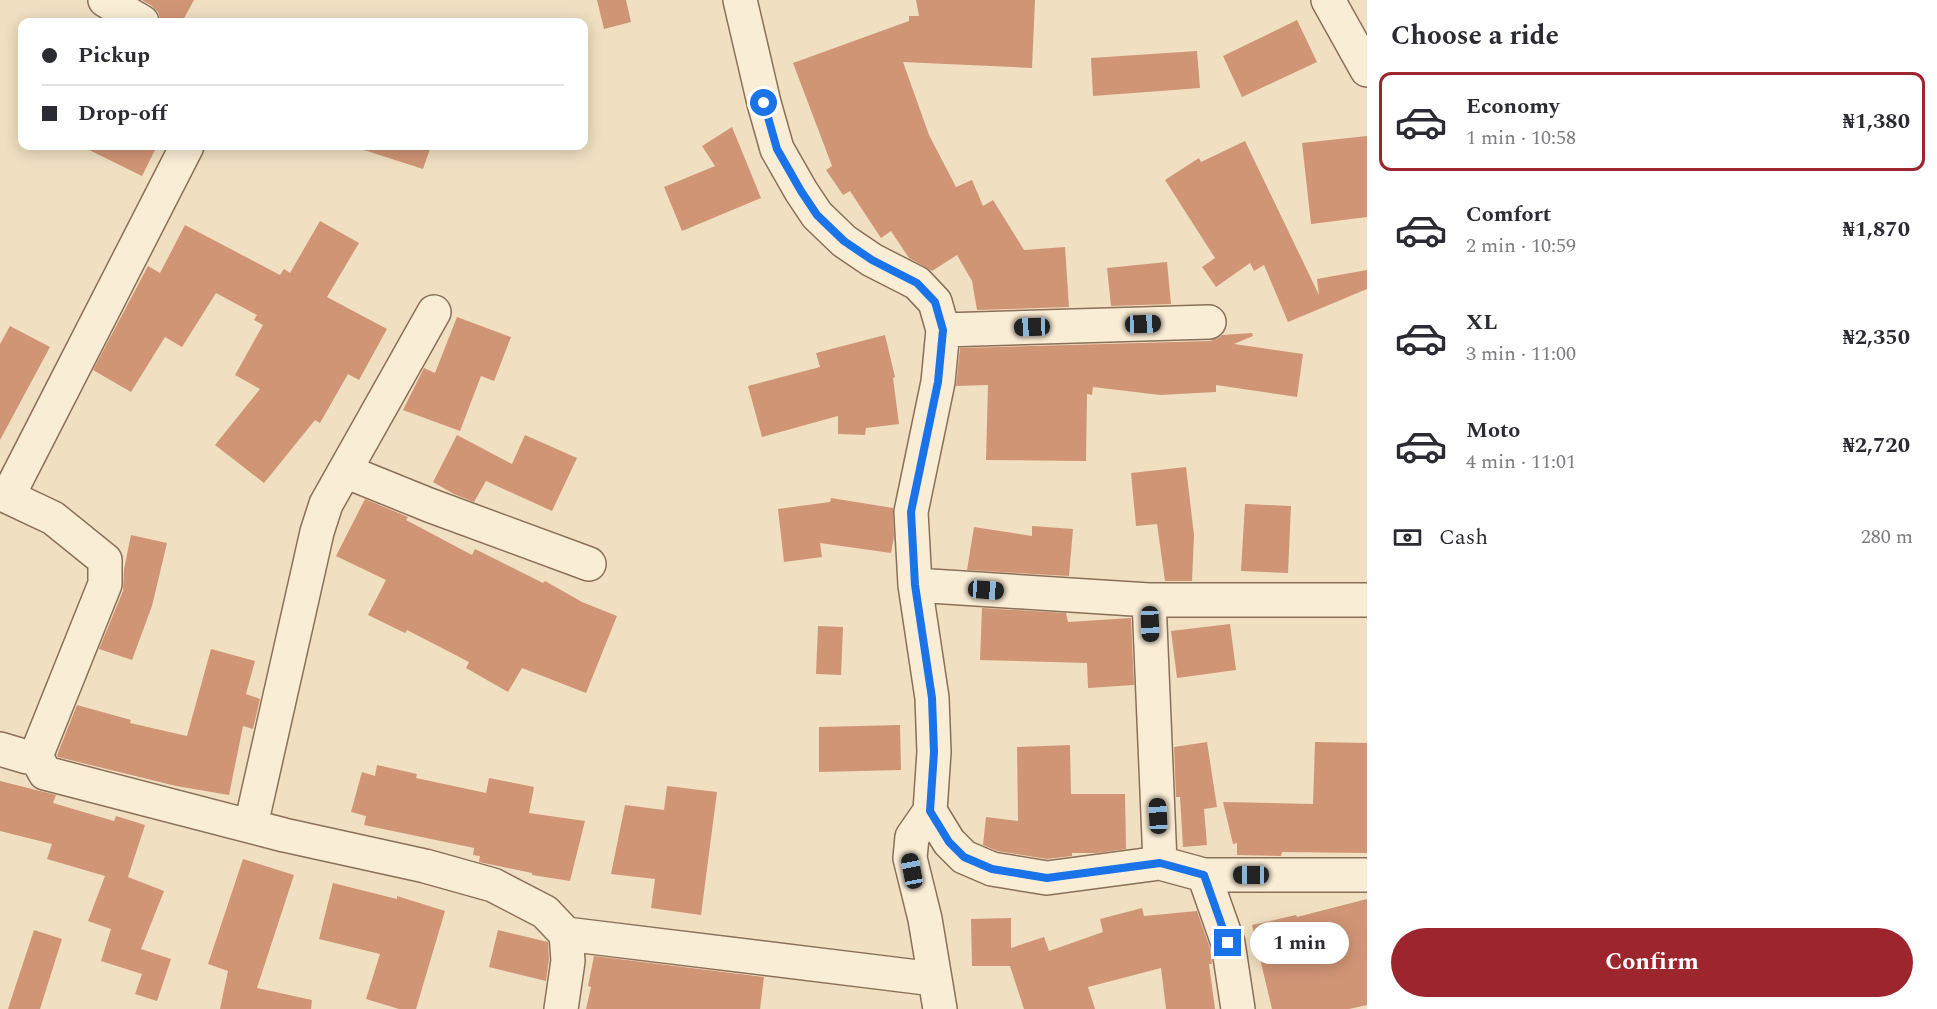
<!DOCTYPE html>
<html lang="en">
<head>
<meta charset="utf-8">
<style>
  body { margin:0; font-family:Spectral,serif; background:#f7f7f7; color:#2b2b33; height:100vh; display:flex; flex-direction:column; font-size:22px; white-space:nowrap }
  * { box-sizing:border-box; margin:0 }
  p { font-size:20px; color:#7c7c81 }
  .icon { flex:none; width:33px; height:33px; fill:none; stroke:currentColor; stroke-width:2; stroke-linecap:round; stroke-linejoin:round }
  .map { position:relative; flex:1; overflow:hidden }
  .side { display:flex; flex-direction:column; background:#fff; width:570px }
  .side>* { flex:none }
  .hud { position:absolute; left:18px; top:18px; width:570px; height:132px; border-radius:12px; box-shadow:0 3px 15px #0003; display:grid; align-content:center; height:132px; padding:0 24px; background:#fff }
  .end { position:absolute; width:27px; height:27px; margin:-14px; border:8px solid #1a73e8; background:#fff; box-shadow:0 0 0 3px #fff }
  .from { border-radius:50% }
  .bubble { position:absolute; height:42px; border-radius:21px; background:#fff; box-shadow:0 3px 15px #0003; font-size:20px; font-weight:700; line-height:42px; text-align:center }
  .car { position:absolute; width:18px; height:36px; margin:-18px -9px; border-radius:8px; box-shadow:0 0 4px 2px #0007; background:linear-gradient(#222 24%,#8ab4d8 0 40%,#222 0 76%,#8ab4d8 0 86%,#222 0) }
  .hud b { display:flex; align-items:center; gap:21px; height:57px; font-size:22px }
  .hud b+b { border-top:2px solid #e1e1e2 }
  .hud i { width:15px; height:15px; background:#2b2b33 }
  ul { padding:0; list-style:none }
  li { display:flex; align-items:center; gap:18px; height:99px; margin:0 12px 9px; padding:0 12px; border:3px solid transparent; border-radius:12px }
  li div { flex:1 }
  li b { display:block; font-size:22px }
  li em { font-style:normal; font-weight:700 }
  li.current { border-color:#9d252d }
  li>.icon { width:54px; height:54px; stroke-width:1.5 }
  h2 { padding:0 24px; font-size:27px; line-height:72px }
  .pay { display:flex; align-items:center; gap:15px; height:66px; padding:0 24px; font-size:22px }
  .pay p { margin-inline-start:auto }
  .action { display:flex; gap:12px; margin-top:auto; padding:12px 24px }
  .action a { flex:1; height:69px; border-radius:36px; background:#9d252d; color:#fff; font-size:24px; font-weight:700; line-height:69px; text-align:center }
  main { display:flex; flex:1; min-height:0 }
  .map>svg:first-child { display:block }
</style>
</head>
<body>
<main>
<div class="map">
<svg width="1367" height="1009" viewBox="0 0 1367 1009">
  <rect width="100%" height="100%" fill="#f0dfc1"/>
  <path fill="#d09575" d="M142 0H194L182 22H168L160 18 158 12 152 6Z
    M597 0H626L631 22 604 29Z
    M916 0H1035L1032 68 903 62 929 135 956 187 972 180 983 206 993 200 1024 250 1065 247 1069 307 977 310 972 281 957 255 932 271 909 258 891 231 881 238 850 191 843 195 826 170 832 166 793 63 909 21V16H919Z
    M1297 20 1317 62 1242 97 1223 56Z
    M1197 51 1200 88 1093 96 1091 58Z
    M732 127 761 198 682 231 664 187 715 166 702 146Z
    M1367 136V217L1311 224 1302 143Z
    M1245 141 1319 295 1317 279 1367 270V289L1288 322 1264 265 1254 271 1250 263 1216 287 1202 267 1215 258 1165 180 1199 158 1201 162Z
    M81 146H157L142 176Z
    M365 146H431L423 169 364 150Z
    M320 221 359 243 327 297 387 329 359 380 348 374 320 423 315 420 264 483 215 445 260 389 235 375 263 325 254 320 257 315 216 293 182 347 165 337 131 392 93 370 148 266 160 273 185 225 280 275 284 269 290 273Z
    M1167 262 1171 304 1111 306 1107 268Z
    M457 317 511 337 494 381 481 376 460 431 403 410 424 368 435 373Z
    M10 326 50 347 0 440V344Z
    M1252 333 1253 336 1234 344 1303 354 1297 397 1216 385V392L1160 395 1093 387 1092 395 1087 394 1086 461 986 460 988 385 956 386 960 348 1210 341 1218 338 1222 335Z
    M885 335 895 377 893 378 899 424 866 428 865 435 838 434V416L762 437 748 386 820 367 816 353Z
    M457 435 512 464 525 435 577 458 552 511 486 481 474 502 454 494 433 482Z
    M1186 467 1194 535 1192 581H1165L1157 524 1136 526 1131 473Z
    M831 498 893 508 894 537 891 553 820 543 822 557 784 562 778 509 830 502Z
    M365 499 408 517 406 520 472 555 475 549 543 583 545 581 582 602 617 616 586 693 522 668 508 692 466 668 469 662 407 630 405 633 368 615 386 580 336 556Z
    M1245 504 1291 506 1288 573 1241 571Z
    M1032 526 1073 529 1069 576 967 570 974 527 1032 536Z
    M131 535 167 543 152 606 132 660 99 649 123 591 124 569Z
    M982 608 1066 613 1068 622 1131 618 1134 685 1088 688 1087 663 980 660Z
    M1230 624 1236 670 1177 678 1171 631Z
    M818 626 843 627 841 675 816 674Z
    M211 649 255 661 246 694 260 699 253 729 243 726 229 795 176 786 58 757 57 755 77 705 131 720 130 723 187 736Z
    M900 725 901 770 819 772V727Z
    M1207 742 1217 807 1204 809 1207 845 1183 847 1180 797H1176L1174 747Z
    M1315 742 1367 743V853L1282 852 1281 856 1237 855V843L1233 844 1223 802 1313 804Z
    M1070 745 1071 794H1125L1126 849 1097 853H1072V856L1047 859 997 851 983 845 986 817 1018 821 1017 747Z
    M377 765 417 774 416 778 486 793 489 778 534 787 529 813 585 821 570 881 532 875V873L479 862 480 856 473 855 474 848 364 825 366 816 351 812 362 772 375 776Z
    M0 781 56 795 53 803 114 821 116 816 145 825 128 877 164 891 141 949 171 959 157 1001 135 994 142 974 101 961 111 929 88 921 105 876 47 859 52 844 0 831Z
    M667 786 717 792 701 915 651 908 655 879 611 874 625 805 664 810Z
    M243 859 294 875 257 988 312 1000 311 1009H220L228 971 208 964Z
    M333 883 397 899V896L445 911 416 1009H399L366 999 380 954 319 939Z
    M1367 899V1005L1349 1009H1272L1252 925 1296 915 1297 917Z
    M1142 908 1144 916 1197 911 1210 948 1212 964H1209L1215 1009H1166L1161 968 1088 987 1095 1009H1024L1010 966H972L971 919 1011 918V948L1044 937 1049 951 1103 932 1100 919Z
    M34 930 62 939 40 1009H8Z
    M498 930 548 942 549 960 546 981 489 967Z
    M594 956 764 977 760 1009H586L591 987 588 986Z"/>
  <g fill="none" stroke-linecap="round" stroke-linejoin="round">
    <defs>
      <path id="minor" d="M105 0 142 22
        M740 0 764 103 777 149 801 191 817 215 844 241 872 260 917 283 935 302 943 330 938 382 911 512 915 585 932 698 934 752 930 811 912 837 910 858 925 919 940 1009
        M1328 0 1367 70
        M943 330 1209 322
        M345 471 429 505 589 564
        M0 493 53 518 105 560V584L36 756 45 773 284 835 425 866 493 885 545 912 566 934 568 961 561 1009
        M8 496 187 146
        M915 585 1149 600H1367
        M1149 600 1160 863
        M0 749 27 757 36 756
        M930 811 949 842 964 857 992 869 1047 878 1160 863 1204 875H1367
        M251 825 317 532 326 504 434 312
        M1204 875 1228 943 1238 1009
        M566 934 934 979"/>
    </defs>
    <use href="#minor" stroke="#8b6f58" stroke-width="36"/>
    <use href="#minor" stroke="#faedd5" stroke-width="33"/>
  </g>
  <g fill="none" stroke-linecap="round" stroke-linejoin="round">
    <path stroke="#1a73e8" stroke-width="8" d="M764 103 777 149 801 191 817 215 844 241 872 260 917 283 935 302 943 330 938 382 911 512 915 585 932 698 934 752 930 811 949 842 964 857 992 869 1047 878 1160 863 1204 875 1228 943"/>
  </g>
</svg>
<i class="end from" style="left:764px;top:103px"></i>
<i class="end" style="left:1228px;top:943px"></i>
<div class="bubble" style="left:1250px;top:922px;width:99px">1 min</div>
<i class="car" style="left:1143px;top:324px;rotate:88deg"></i>
<i class="car" style="left:1032px;top:327px;rotate:268deg"></i>
<i class="car" style="left:986px;top:590px;rotate:94deg"></i>
<i class="car" style="left:1150px;top:624px;rotate:178deg"></i>
<i class="car" style="left:1158px;top:816px;rotate:357deg"></i>
<i class="car" style="left:912px;top:871px;rotate:349deg"></i>
<i class="car" style="left:1251px;top:875px;rotate:270deg"></i>
<div class="hud">
<b><i class="from"></i>Pickup</b>
<b><i></i>Drop-off</b>
</div>
</div>
<section class="side">
<h2>Choose a ride</h2>
<ul>
<li class="current"><svg class="icon" aria-label="car" viewBox="0 0 24 24"><path d="M5 17H2v-5l4-1 3-4h7l3 4 3 1v5h-3M9 17h6M6 11h13"/><circle cx="7" cy="17" r="2"/><circle cx="17" cy="17" r="2"/></svg><div><b>Economy</b><p>1 min · 10:58</p></div><em>₦1,380</em></li>
<li><svg class="icon" aria-label="car" viewBox="0 0 24 24"><path d="M5 17H2v-5l4-1 3-4h7l3 4 3 1v5h-3M9 17h6M6 11h13"/><circle cx="7" cy="17" r="2"/><circle cx="17" cy="17" r="2"/></svg><div><b>Comfort</b><p>2 min · 10:59</p></div><em>₦1,870</em></li>
<li><svg class="icon" aria-label="car" viewBox="0 0 24 24"><path d="M5 17H2v-5l4-1 3-4h7l3 4 3 1v5h-3M9 17h6M6 11h13"/><circle cx="7" cy="17" r="2"/><circle cx="17" cy="17" r="2"/></svg><div><b>XL</b><p>3 min · 11:00</p></div><em>₦2,350</em></li>
<li><svg class="icon" aria-label="car" viewBox="0 0 24 24"><path d="M5 17H2v-5l4-1 3-4h7l3 4 3 1v5h-3M9 17h6M6 11h13"/><circle cx="7" cy="17" r="2"/><circle cx="17" cy="17" r="2"/></svg><div><b>Moto</b><p>4 min · 11:01</p></div><em>₦2,720</em></li>
</ul>
<div class="pay"><svg class="icon" aria-label="cash" viewBox="0 0 24 24"><path d="M3 7h18v10H3z"/><circle cx="12" cy="12" r="2"/></svg>Cash<p>280 m</p></div>
<div class="action"><a>Confirm</a></div>
</section>
</main>
</body>
</html>
